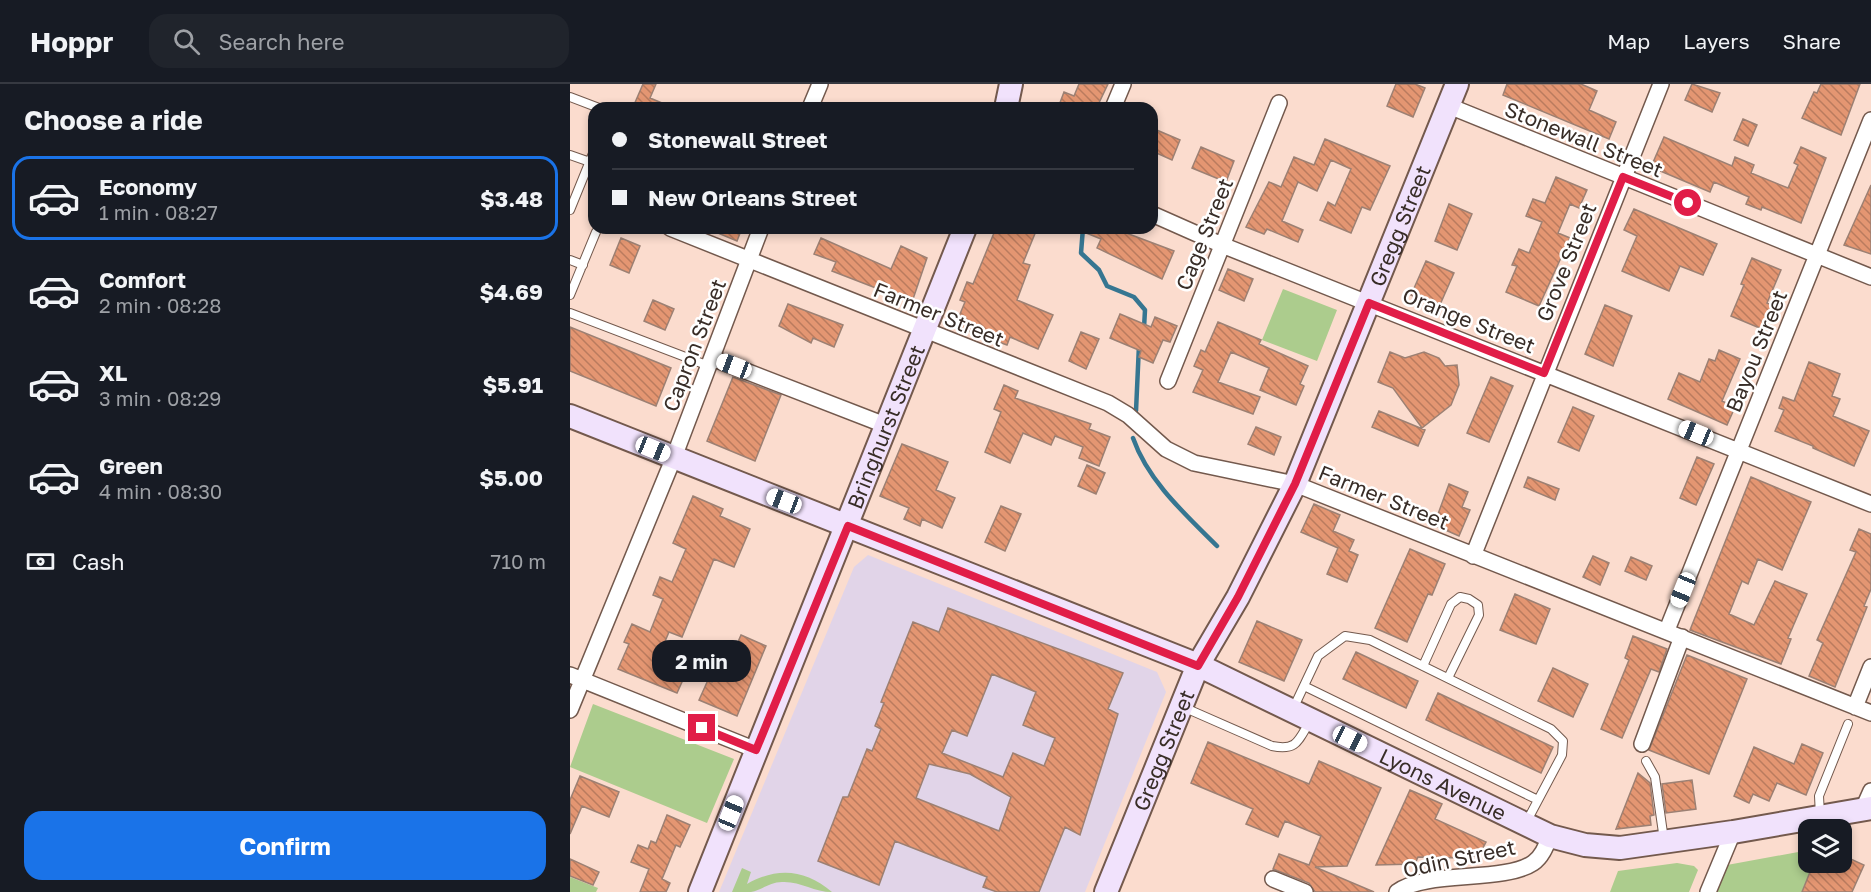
<!DOCTYPE html>
<html lang="en">
<head>
<meta charset="utf-8">
<style>
  body { margin:0; font-family:"Golos Text",sans-serif; background:#20242c; color:#f1f3f6; height:100vh; display:flex; flex-direction:column; font-size:22px; white-space:nowrap }
  * { box-sizing:border-box; margin:0 }
  p { font-size:20px; color:#9ea1a6 }
  .icon { flex:none; width:33px; height:33px; fill:none; stroke:currentColor; stroke-width:2; stroke-linecap:round; stroke-linejoin:round }
  .map { position:relative; flex:1; overflow:hidden }
  .sheet { display:flex; flex-direction:column; background:#171b24; width:570px }
  .sheet>* { flex:none }
  .hud { position:absolute; left:18px; top:18px; width:570px; height:132px; border-radius:18px; box-shadow:0 3px 9px #0003; display:grid; align-content:center; height:132px; padding:0 24px; background:#171b24 }
  .fabs { position:absolute; left:1228px; top:735px; display:grid; gap:12px }
  .fabs a { display:grid; place-items:center; width:54px; height:54px; border-radius:12px; background:#171b24; box-shadow:0 3px 9px #0003; font-size:30px }
  .end { position:absolute; width:27px; height:27px; margin:-14px; border:8px solid #e11d48; background:#fff; box-shadow:0 0 0 3px #fff }
  .from { border-radius:50% }
  .bubble { position:absolute; height:42px; border-radius:18px; background:#171b24; box-shadow:0 3px 9px #0003; font-size:20px; font-weight:700; line-height:42px; text-align:center }
  .car { position:absolute; width:18px; height:36px; margin:-18px -9px; border-radius:8px; box-shadow:0 0 4px 2px #0007; background:linear-gradient(#fff 24%,#345 0 40%,#fff 0 76%,#345 0 86%,#fff 0) }
  .hud b { display:flex; align-items:center; gap:21px; height:57px; font-size:22px }
  .hud b+b { border-top:2px solid #363941 }
  .hud i { width:15px; height:15px; background:#f1f3f6 }
  ul { padding:0; list-style:none }
  li { display:flex; align-items:center; gap:18px; height:84px; margin:0 12px 9px; padding:0 12px; border:3px solid transparent; border-radius:18px }
  li div { flex:1 }
  li b { display:block; font-size:22px }
  li em { font-style:normal; font-weight:700 }
  li.current { border-color:#1a73e8 }
  li>.icon { width:54px; height:54px; stroke-width:1.5 }
  h2 { padding:0 24px; font-size:27px; line-height:72px }
  .pay { display:flex; align-items:center; gap:15px; height:66px; padding:0 24px; font-size:22px }
  .pay p { margin-inline-start:auto }
  .primary-button { display:flex; gap:12px; margin-top:auto; padding:12px 24px }
  .primary-button a { flex:1; height:69px; border-radius:18px; background:#1a73e8; color:#fff; font-size:24px; font-weight:700; line-height:69px; text-align:center }
  header { display:flex; align-items:center; gap:36px; box-sizing:border-box; height:84px; padding:0 30px; background:#171b24; border-bottom:2px solid #363941 }
  header strong { font-size:28px }
  nav { display:flex; gap:33px; margin-inline-start:auto; font-size:21px }
  .search { width:420px; height:54px; background:#20242c; display:flex; align-items:center; gap:15px; box-sizing:border-box; padding:0 21px; border-radius:18px; color:#9ea1a6; font-size:22px }
  main { display:flex; flex:1; min-height:0 }
  .map>svg:first-child { display:block }
</style>
</head>
<body>
<header>
<strong>Hoppr</strong>
<div class="search"><svg class="icon" aria-label="search" viewBox="0 0 24 24"><circle cx="10" cy="10" r="6"/><path d="M15 15l6 6"/></svg>Search here</div>
<nav><a>Map</a><a>Layers</a><a>Share</a></nav>
</header>
<main>
<section class="sheet">
<h2>Choose a ride</h2>
<ul>
<li class="current"><svg class="icon" aria-label="car" viewBox="0 0 24 24"><path d="M5 17H2v-5l4-1 3-4h7l3 4 3 1v5h-3M9 17h6M6 11h13"/><circle cx="7" cy="17" r="2"/><circle cx="17" cy="17" r="2"/></svg><div><b>Economy</b><p>1 min · 08:27</p></div><em>$3.48</em></li>
<li><svg class="icon" aria-label="car" viewBox="0 0 24 24"><path d="M5 17H2v-5l4-1 3-4h7l3 4 3 1v5h-3M9 17h6M6 11h13"/><circle cx="7" cy="17" r="2"/><circle cx="17" cy="17" r="2"/></svg><div><b>Comfort</b><p>2 min · 08:28</p></div><em>$4.69</em></li>
<li><svg class="icon" aria-label="car" viewBox="0 0 24 24"><path d="M5 17H2v-5l4-1 3-4h7l3 4 3 1v5h-3M9 17h6M6 11h13"/><circle cx="7" cy="17" r="2"/><circle cx="17" cy="17" r="2"/></svg><div><b>XL</b><p>3 min · 08:29</p></div><em>$5.91</em></li>
<li><svg class="icon" aria-label="car" viewBox="0 0 24 24"><path d="M5 17H2v-5l4-1 3-4h7l3 4 3 1v5h-3M9 17h6M6 11h13"/><circle cx="7" cy="17" r="2"/><circle cx="17" cy="17" r="2"/></svg><div><b>Green</b><p>4 min · 08:30</p></div><em>$5.00</em></li>
</ul>
<div class="pay"><svg class="icon" aria-label="cash" viewBox="0 0 24 24"><path d="M3 7h18v10H3z"/><circle cx="12" cy="12" r="2"/></svg>Cash<p>710 m</p></div>
<div class="primary-button"><a>Confirm</a></div>
</section>
<div class="map">
<svg width="1301" height="808" viewBox="0 0 1301 808">
  <defs>
    <pattern id="building-back-hatch" width="6" height="6" patternUnits="userSpaceOnUse" patternTransform="scale(1.5)"><rect width="6" height="6" fill="#e49672"/><path d="M-1 5l2 2M0 0l6 6M5-1l2 2" fill="none" stroke="#ba7b5e"/></pattern>
  </defs>
  <rect width="100%" height="100%" fill="#fbdcce"/>
  <path fill="#e1d4e8" d="M298 471 587 588 596 608 515 808H149L284 483Z"/>
  <path fill="#accc8d" d="M713 205 767 226 747 277 692 256Z
    M23 620 164 675 137 739 0 683Z
    M1239 766V778L1244 779 1232 808H1146L1157 781Z
    M1107 779 1124 782 1128 786 1119 808H1040L1048 787Z
    M172 784 181 788 177 800C207 783 235 785 262 808 244 808 230 797 212 798 200 798 192 806 181 808 176 808 168 808 162 808Z
    M0 793 28 804 26 808H0Z"/>
  <g fill="none" stroke-linecap="round" stroke-linejoin="round">
    <path stroke="#367691" stroke-width="4.5" d="M450 23 451 24
      M513 144 511 169 529 186 537 202 564 213 575 226 574 244
      M566 327 569 261
      M563 354C578 397 615 430 647 462"/>
  </g>
  <path fill="url(#building-back-hatch)" stroke="#9c8073" stroke-width="1.5" fill-rule="evenodd" d="M73 0H86L80 14 104 24H70L64 21Z
    M509 0H538L528 21 533 24H488L494 8 504 12Z
    M826 0H845L855 4 843 33 817 22Z
    M937 0H1011L1027 7 1019 26 1046 38 1039 55 933 11Z
    M1122 0 1150 9 1142 28 1115 16Z
    M1251 0H1290L1271 51 1232 34 1244 8 1247 9Z
    M1173 35 1187 41 1178 62 1164 56Z
    M582 44 610 56 602 76 582 67Z
    M1094 53 1162 82 1165 73 1184 81 1181 89 1218 104 1228 81 1224 79 1231 63 1256 74 1231 139 1192 123 1191 126 1176 120 1179 113 1144 98 1140 108 1081 83Z
    M755 55 820 82 800 126 792 123 781 149 750 136 758 118 765 122 781 85 761 76 747 107 728 98 712 137 733 146 728 158 697 145 694 150 676 143 699 98 711 103 724 73 744 81Z
    M631 63 664 77 656 98 622 84Z
    M986 93 1017 106 1009 124 1000 120 988 149 1000 154 969 222 936 208 947 182 942 181 949 165 959 169 972 138 956 132 963 115 975 119Z
    M1301 101V170L1274 161Z
    M879 120 902 130 887 166 865 157Z
    M1064 125 1147 160 1133 191 1110 182 1099 207 1052 187 1067 152 1054 146Z
    M136 144H172L167 157Z
    M426 144H460L466 147 453 179 460 181 447 216 483 231 468 265 440 253 437 261 385 242 395 218 390 216 397 198 403 200Z
    M504 144H543L604 167 592 195 527 164 531 155Z
    M51 154 70 162 59 189 40 181Z
    M251 154 321 185 331 162 357 174 342 218 262 187 266 178 244 170Z
    M1182 174 1211 186 1197 219 1202 221 1192 245 1161 232 1174 201 1171 200Z
    M856 177 884 189 869 223 841 211Z
    M658 185 683 195 674 217 649 206Z
    M83 216 104 225 95 246 74 237Z
    M218 220 273 241 264 263 243 254 241 259 209 242Z
    M1035 221 1062 232 1043 282 1015 270Z
    M550 230 581 243 585 233 607 242 600 258 593 256 583 279 569 273 571 267 540 254Z
    M648 238 691 256 689 260 738 282 730 300 734 302 726 321 690 306 699 284 661 268 648 298 690 313 683 330 623 308 633 286 624 282 631 266 635 268Z
    M0 243 101 284 86 322 0 287Z
    M511 248 529 255 516 285 499 277Z
    M1149 266 1170 275 1152 317 1165 323 1157 341 1098 315 1109 289 1130 298 1139 275 1145 277Z
    M820 268 835 274 854 268 869 274 875 282 887 281 889 301 881 321 852 344 823 304 808 298Z
    M1239 278 1270 290 1262 312 1270 315 1263 332 1299 347 1284 382 1243 364V362L1205 347 1214 326 1209 324 1213 313 1224 317Z
    M163 293 211 311 185 377 137 357Z
    M921 293 943 302 919 358 897 349Z
    M434 301 448 307 445 314 521 340 519 345 540 353 529 382 509 374 513 363 485 352 481 361 453 349 440 379 415 368 431 328 424 325Z
    M1003 323 1024 332 1009 367 988 358Z
    M809 327 855 346 848 362 802 343Z
    M686 343 711 353 704 371 678 360Z
    M332 360 378 378 366 406 385 414 372 444 352 435 350 442 334 435 339 424 310 412Z
    M1127 373 1144 380 1126 421 1110 414Z
    M517 381 535 389 526 410 508 402Z
    M958 393 989 405 985 416 954 403Z
    M1181 393 1241 418 1212 486 1188 475 1178 500 1172 497 1159 530 1184 541 1205 497 1237 510 1218 554 1221 555 1211 580 1120 546Z
    M879 400 898 408 892 423 900 426 889 452 864 441Z
    M123 412 153 425 150 432 180 445 164 483 144 475 112 553 99 548 88 574 117 587 107 609 48 585 59 560 54 558 62 540 80 548 93 515 83 511 90 493 102 498 116 465 103 459Z
    M744 420 770 431 763 447 784 456 779 467 788 471 777 498 757 490 768 464 731 448Z
    M431 422 451 430 435 467 415 458Z
    M1289 445 1301 450V505L1294 522 1297 523 1265 603 1239 592 1253 559 1247 556 1286 468 1280 466Z
    M840 465 875 480 862 511 858 510 837 558 805 544Z
    M1023 472 1039 479 1030 501 1013 493Z
    M1061 473 1082 482 1076 496 1055 487Z
    M945 510 980 525 966 560 930 546Z
    M378 524 553 589 538 625 548 630 510 751 495 743 469 808H427L413 803 417 793 325 757 309 801 248 777 273 713H278L297 665 302 667 311 645 305 642 314 619 311 618 343 538 369 548ZM422 590 466 608 453 641 485 654 474 682 443 669 433 693 372 669 382 646 397 652ZM359 680 400 690 441 713 429 747 346 714Z
    M687 537 732 556 714 597 669 578Z
    M171 551 196 562 167 632 129 616 138 596 142 598 153 571 161 574Z
    M1063 552 1097 565 1089 588 1081 585 1052 654 1031 645 1059 576 1055 574Z
    M786 568 848 597 836 624 773 595Z
    M1117 571 1177 595 1139 690 1079 666Z
    M983 584 1018 600 1003 633 968 617Z
    M868 609 983 663 971 689 856 636Z
    M638 658 739 700 749 677 811 704 777 782 745 783 804 808H745L739 799 703 785 709 770 739 781 751 752 715 737 708 753 676 740 683 725 621 699Z
    M1232 660 1253 669 1236 711 1207 699 1199 717 1183 710 1179 719 1164 712 1184 663 1224 680Z
    M1068 689 1080 699 1084 731 1080 732 1081 741 1046 745Z
    M10 692 49 708 39 733 12 722 0 750V716Z
    M1122 696 1126 725 1096 729 1092 700Z
    M840 706 872 720 865 735 916 758 909 771 892 774 848 773 845 780 806 781Z
    M97 731 120 741 110 763 106 761 92 795 100 799 96 808H70L79 785 61 778 68 761 78 765 81 757 86 759Z
    M1272 771 1294 781 1282 808H1232L1244 778H1272Z
    M0 775 29 788 23 801 0 792Z"/>
  <g fill="none" stroke-linecap="round" stroke-linejoin="round">
    <defs>
      <path id="lane" d="M0 13 29 24
        M0 71 20 78
        M0 126 24 67
        M0 176 13 181
        M0 211 26 148
        M0 229 139 282
        M853 582 881 520 890 513 899 515 908 521 909 531 878 594
        M734 602 968 716
        M613 623 702 662C727 667 728 657 740 637
        M723 625 748 572 775 552 800 556 981 645 993 657 992 671 957 737
        M1076 677 1085 693 1094 756
        M1250 731 1249 712 1278 640"/>
      <path id="street" d="M879 22 1301 193
        M240 24 250 0
        M543 24 553 0
        M582 130 652 161 1301 420
        M100 144 538 319 558 331 596 365 624 379 725 400 1301 629
        M142 274 315 341
        M598 297 709 19
        M903 472 1091 0
        M1097 546 1301 36
        M0 591 186 666
        M1285 623 1301 583
        M0 626 104 373 191 144
        M1072 660 1112 553
        M1293 725 1301 707
        M703 795 735 808
        M827 808C856 786 933 799 963 779 972 773 976 762 980 752
        M1138 808 1163 748"/>
      <g id="secondary">
        <path d="M436 24 441 0"/>
        <path id="s1" d="M0 332 628 581 980 752 1015 761 1050 764 1163 748 1301 724"/>
        <path id="s2" d="M130 808 395 144"/>
        <path id="s3" d="M536 808 628 581 668 513 725 400 887 0"/>
      </g>
    </defs>
    <use href="#lane" stroke="#73594d" stroke-width="10"/>
    <use href="#street" stroke="#73594d" stroke-width="18"/>
    <use href="#secondary" stroke="#73594d" stroke-width="26"/>
    <use href="#lane" stroke="#fff" stroke-width="8"/>
    <use href="#street" stroke="#fff" stroke-width="15"/>
    <use href="#secondary" stroke="#f1e2fc" stroke-width="22"/>
  </g>
  <g fill="none" stroke-linecap="round" stroke-linejoin="round">
    <path stroke="#e11d48" stroke-width="8" d="M132 644 186 666 278 442 628 582 668 513 725 400 799 219 974 289 1053 93 1118 119"/>
  </g>
  <g text-anchor="middle" dominant-baseline="central" stroke-width="5" stroke-linejoin="round" paint-order="stroke">
    <g font-size="21" fill="#382d27" stroke="#fff">
      <text transform="translate(1014 55) rotate(22)">Stonewall Street</text>
      <text stroke="none"><textPath href="#s3" startOffset="729">Gregg Street</textPath></text>
      <text transform="translate(634 150) rotate(-68)">Cage Street</text>
      <text transform="translate(996 178) rotate(-68)">Grove Street</text>
      <text transform="translate(369 230) rotate(22)">Farmer Street</text>
      <text transform="translate(899 236) rotate(22)">Orange Street</text>
      <text transform="translate(124 261) rotate(-69)">Capron Street</text>
      <text transform="translate(1186 267) rotate(-68)">Bayou Street</text>
      <text stroke="none"><textPath href="#s2" startOffset="501">Bringhurst Street</textPath></text>
      <text transform="translate(814 413) rotate(22)">Farmer Street</text>
      <text stroke="none"><textPath href="#s3" startOffset="153">Gregg Street</textPath></text>
      <text stroke="none"><textPath href="#s1" startOffset="948">Lyons Avenue</textPath></text>
      <text transform="translate(889 774) rotate(-12)">Odin Street</text>
    </g>
  </g>
</svg>
<div class="fabs">
<a><svg class="icon" aria-label="layers" viewBox="0 0 24 24"><path d="M12 4l9 5-9 5-9-5zM3 14l9 5 9-5"/></svg></a>
</div>
<i class="end from" style="left:1118px;top:119px"></i>
<i class="end" style="left:132px;top:644px"></i>
<div class="bubble" style="left:82px;top:556px;width:99px">2 min</div>
<i class="car" style="left:164px;top:282px;rotate:291deg"></i>
<i class="car" style="left:1126px;top:349px;rotate:292deg"></i>
<i class="car" style="left:83px;top:365px;rotate:112deg"></i>
<i class="car" style="left:214px;top:417px;rotate:291deg"></i>
<i class="car" style="left:1113px;top:506px;rotate:202deg"></i>
<i class="car" style="left:780px;top:655px;rotate:116deg"></i>
<i class="car" style="left:161px;top:729px;rotate:22deg"></i>
<div class="hud">
<b><i class="from"></i>Stonewall Street</b>
<b><i></i>New Orleans Street</b>
</div>
</div>
</main>
</body>
</html>
